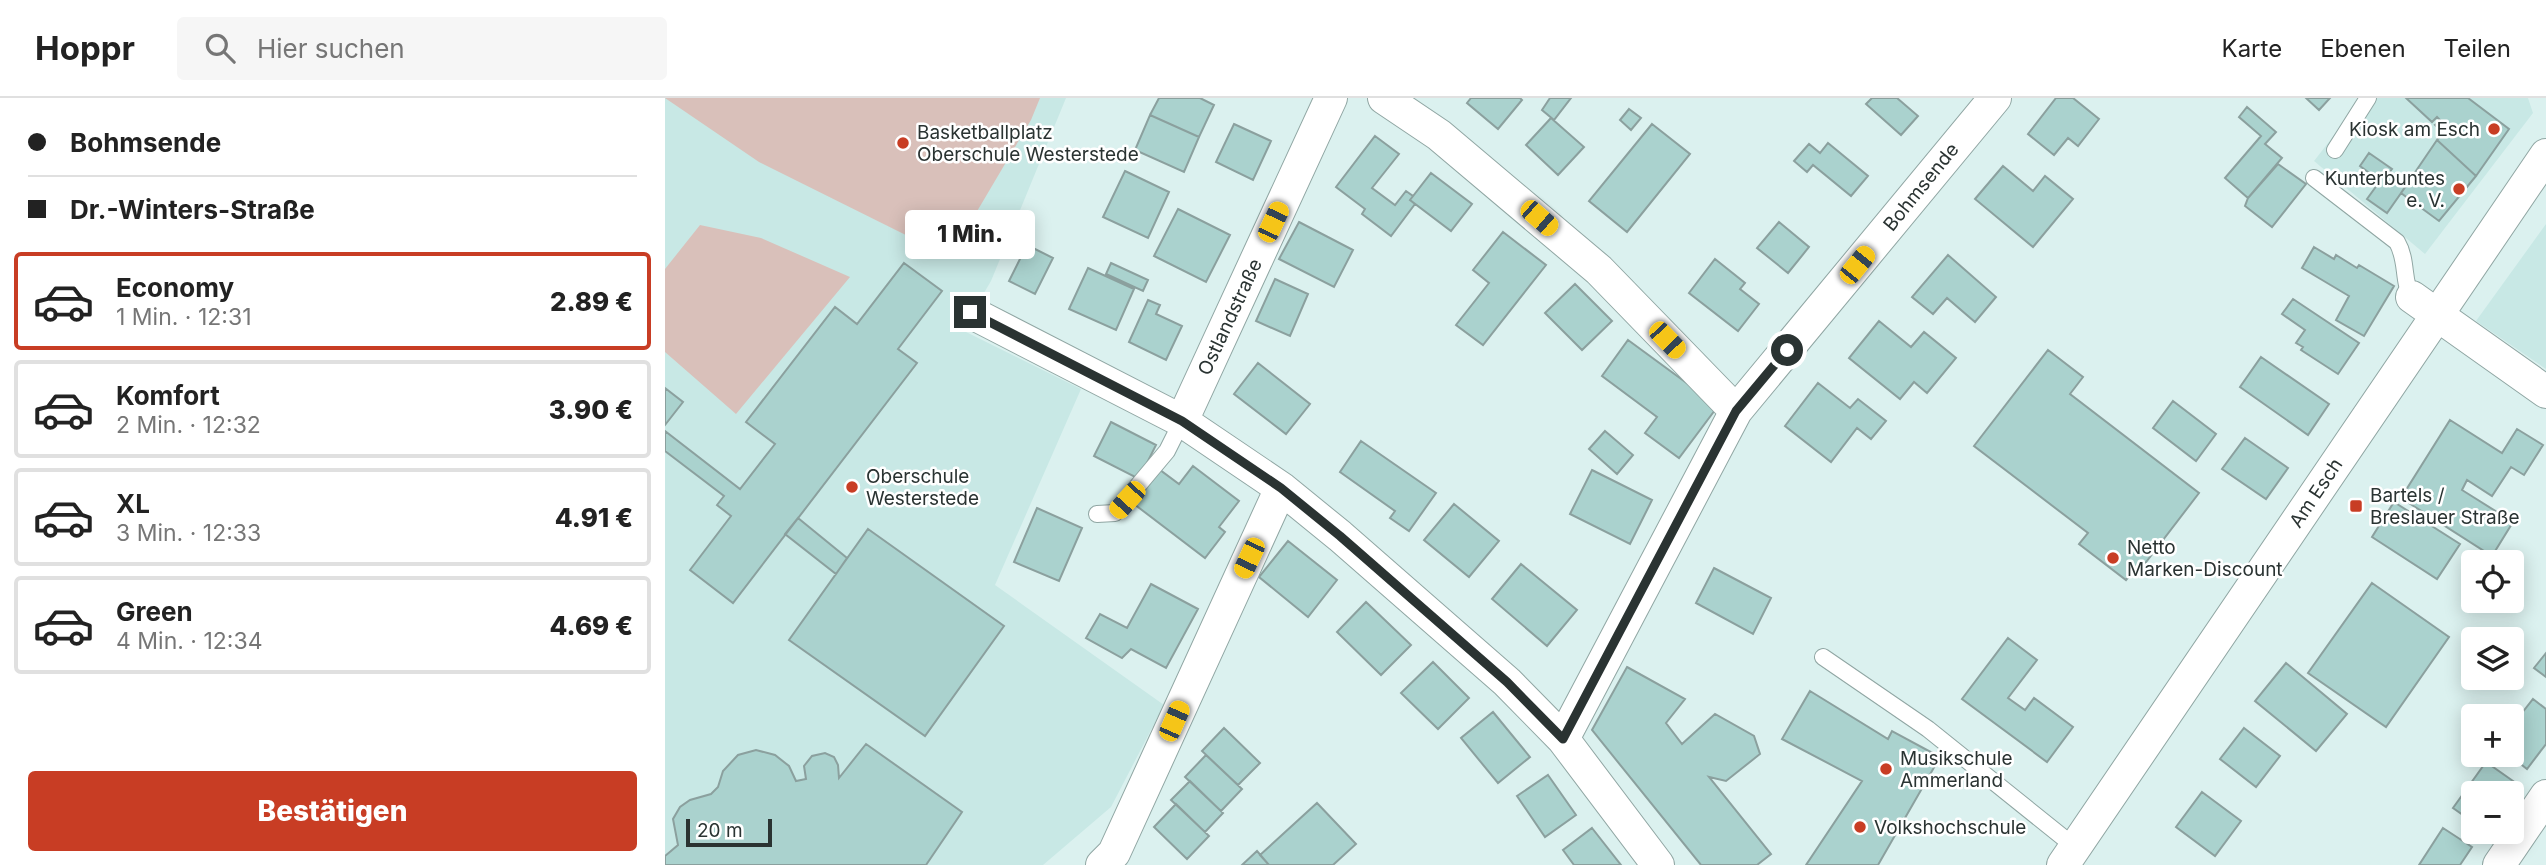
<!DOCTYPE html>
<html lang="de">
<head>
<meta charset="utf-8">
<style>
  body { margin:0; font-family:Inter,sans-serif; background:#f6f6f6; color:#222; height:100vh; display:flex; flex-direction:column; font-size:26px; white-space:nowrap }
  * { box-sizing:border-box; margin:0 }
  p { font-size:23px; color:#767676 }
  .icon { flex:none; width:38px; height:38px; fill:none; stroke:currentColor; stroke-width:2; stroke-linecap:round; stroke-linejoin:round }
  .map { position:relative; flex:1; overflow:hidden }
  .details { display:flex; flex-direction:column; background:#fff; width:665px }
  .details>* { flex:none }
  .banner { display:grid; align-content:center; height:154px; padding:0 28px; background:#fff }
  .controls { position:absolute; left:1796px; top:452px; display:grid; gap:14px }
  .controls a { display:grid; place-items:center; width:63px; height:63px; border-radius:7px; background:#fff; box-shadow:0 4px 18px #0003; font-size:35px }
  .scale { position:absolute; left:21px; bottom:18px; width:86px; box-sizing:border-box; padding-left:7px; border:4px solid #2a3332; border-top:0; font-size:19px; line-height:24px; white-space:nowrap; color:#2a3332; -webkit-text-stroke:5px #fff; paint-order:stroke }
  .end { position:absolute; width:32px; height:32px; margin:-16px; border:9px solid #2a3332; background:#fff; box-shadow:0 0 0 4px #fff }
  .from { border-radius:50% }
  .bubble { position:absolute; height:49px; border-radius:7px; background:#fff; box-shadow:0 4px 18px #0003; font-size:23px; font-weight:800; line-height:49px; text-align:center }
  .car { position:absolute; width:21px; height:42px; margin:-21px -10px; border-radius:9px; box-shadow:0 0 5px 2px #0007; background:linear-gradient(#f5c518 24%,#345 0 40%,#f5c518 0 76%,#345 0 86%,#f5c518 0) }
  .banner b { display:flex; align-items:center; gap:24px; height:66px; font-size:26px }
  .banner b+b { border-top:2px solid #e0e0e0 }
  .banner i { width:18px; height:18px; background:#222 }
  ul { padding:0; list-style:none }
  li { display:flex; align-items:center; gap:21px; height:98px; margin:0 14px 10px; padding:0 14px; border:4px solid #e0e0e0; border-radius:7px }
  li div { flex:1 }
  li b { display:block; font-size:26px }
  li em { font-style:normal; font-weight:800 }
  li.selected { border-color:#c83d24 }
  li>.icon { width:63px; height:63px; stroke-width:1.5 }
  .primary-button { display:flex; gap:14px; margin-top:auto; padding:14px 28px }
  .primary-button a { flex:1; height:80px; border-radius:7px; background:#c83d24; color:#fff; font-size:28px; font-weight:800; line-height:80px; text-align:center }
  header { display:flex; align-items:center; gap:42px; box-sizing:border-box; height:98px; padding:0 35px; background:#fff; border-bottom:2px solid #e0e0e0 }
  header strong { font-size:33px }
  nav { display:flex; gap:38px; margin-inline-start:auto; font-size:24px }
  .search { width:490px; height:63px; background:#f6f6f6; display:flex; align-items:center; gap:18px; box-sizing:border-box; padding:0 24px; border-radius:7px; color:#767676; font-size:26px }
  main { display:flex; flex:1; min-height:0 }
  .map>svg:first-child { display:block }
</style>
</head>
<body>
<header>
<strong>Hoppr</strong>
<div class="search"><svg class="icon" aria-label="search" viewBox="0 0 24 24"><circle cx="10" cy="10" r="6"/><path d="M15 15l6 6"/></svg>Hier suchen</div>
<nav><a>Karte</a><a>Ebenen</a><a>Teilen</a></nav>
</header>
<main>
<section class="details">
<div class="banner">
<b><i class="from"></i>Bohmsende</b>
<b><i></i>Dr.-Winters-Straße</b>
</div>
<ul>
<li class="selected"><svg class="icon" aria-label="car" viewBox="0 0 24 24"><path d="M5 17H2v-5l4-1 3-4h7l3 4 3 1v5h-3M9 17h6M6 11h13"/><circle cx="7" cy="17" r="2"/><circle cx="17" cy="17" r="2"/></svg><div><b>Economy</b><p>1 Min. · 12:31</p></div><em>2.89 €</em></li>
<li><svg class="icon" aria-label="car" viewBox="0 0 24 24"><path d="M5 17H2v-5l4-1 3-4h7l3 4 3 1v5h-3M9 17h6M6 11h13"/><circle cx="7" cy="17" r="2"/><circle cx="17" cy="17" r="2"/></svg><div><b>Komfort</b><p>2 Min. · 12:32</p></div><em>3.90 €</em></li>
<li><svg class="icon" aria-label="car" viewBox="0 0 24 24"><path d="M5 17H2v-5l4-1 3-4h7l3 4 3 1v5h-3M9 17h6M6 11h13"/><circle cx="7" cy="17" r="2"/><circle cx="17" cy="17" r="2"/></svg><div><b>XL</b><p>3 Min. · 12:33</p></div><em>4.91 €</em></li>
<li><svg class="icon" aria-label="car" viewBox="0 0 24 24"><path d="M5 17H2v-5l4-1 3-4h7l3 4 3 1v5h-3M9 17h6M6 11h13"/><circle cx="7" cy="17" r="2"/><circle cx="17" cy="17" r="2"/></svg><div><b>Green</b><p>4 Min. · 12:34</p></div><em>4.69 €</em></li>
</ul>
<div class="primary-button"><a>Bestätigen</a></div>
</section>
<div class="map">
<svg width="1881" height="767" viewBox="0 0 1881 767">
  <rect width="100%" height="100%" fill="#dbf1ef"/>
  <path fill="#c8e8e5" d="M0 0H401L326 183 297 232 416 291 330 487 499 607 446 709 378 767H0Z
    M1698 0H1863L1868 15 1760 156 1649 63Z
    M1881 126V271L1811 223Z"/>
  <path fill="#d9c0ba" d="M0 0H375L366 22 285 159 94 64Z
    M35 127 96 140 185 179 71 316 0 254V171Z"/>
  <path fill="#aad2ce" stroke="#8ba09e" stroke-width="2" d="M494 0H535L549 7 534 39 485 17Z
    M806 0H855L857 2 833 31 802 5Z
    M885 0H906L889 22 877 12Z
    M1207 0H1232L1253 18 1236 37 1201 6Z
    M1391 0H1408L1434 21 1413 48 1403 40 1389 57 1363 36Z
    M1641 0H1665L1654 12Z
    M1741 0H1803L1844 31 1811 78 1772 42 1778 35 1770 27 1776 23 1772 19 1767 24Z
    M1582 9 1611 34 1600 46 1617 60 1583 100 1560 80 1596 38 1574 19Z
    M964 11 976 20 966 32 955 22Z
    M485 17 534 39 519 74 470 52Z
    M886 20 919 49 893 77 861 47Z
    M569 26 606 43 588 82 551 64Z
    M987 26 1025 56 962 134 924 103Z
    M710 38 734 56 707 90 730 107 741 93 748 98 745 102 750 106 726 138 697 116 700 111 671 89Z
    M1772 42 1811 78 1774 123 1736 95Z
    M1163 45 1203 78 1186 98 1148 67 1142 74 1129 63 1144 46 1155 55Z
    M1704 55 1727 71 1724 75 1741 88 1722 115 1702 101 1715 83 1695 68Z
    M1613 66 1641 86 1607 129 1580 108 1583 100Z
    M1338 68 1368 93 1380 78 1408 101 1368 149 1310 101Z
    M460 73 504 94 483 140 438 119Z
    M766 75 807 106 786 133 745 102Z
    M513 111 565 137 541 184 489 158Z
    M634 124 688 152 669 189 614 161Z
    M1114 124 1144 149 1123 175 1092 150Z
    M838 134 881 167 818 247 791 227 824 185 808 172Z
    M362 147 388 160 370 196 344 183Z
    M1649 149 1669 161 1671 157 1692 170 1694 167 1729 188 1699 238 1671 222 1684 198 1637 170Z
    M1283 157 1331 199 1310 224 1282 200 1268 216 1247 199Z
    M1050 161 1080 185 1075 191 1094 206 1073 233 1024 195Z
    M239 165 277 193 233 251 252 265 68 505 25 472 66 418 52 407 59 398 0 353V333L75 391 110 346 81 324 170 209 192 226Z
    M446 165 483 182 478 193 441 176Z
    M423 170 469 191 451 232 404 211Z
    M610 181 643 196 625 238 591 223Z
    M910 186 947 223 917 252 880 215Z
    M1628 201 1694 245 1673 276 1636 252 1638 249 1631 245 1640 232 1617 216Z
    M483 202 495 207 491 216 517 228 501 262 464 244Z
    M1214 223 1246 249 1259 234 1291 260 1262 295 1249 284 1235 301 1184 260Z
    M963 242 1053 308 1014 360 980 335 992 319 937 278Z
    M1383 252 1418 279 1405 296 1534 395 1475 472 1471 470 1461 482 1414 446 1423 435 1309 348Z
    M1596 259 1664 306 1643 337 1575 289Z
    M593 265 645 306 621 336 569 296Z
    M1153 285 1185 310 1193 301 1221 323 1206 341 1192 330 1166 364 1120 328Z
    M0 290 18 304 0 327Z
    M1508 303 1551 336 1531 363 1488 330Z
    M1785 322 1837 355 1852 331 1878 347 1859 377 1846 369 1827 398 1802 382 1797 392 1848 424 1827 458 1736 400Z
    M446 324 491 347 474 381 429 358Z
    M940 333 968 357 952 376 924 351Z
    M1580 340 1623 370 1601 401 1557 371Z
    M696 343 771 395 744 433 725 420 730 413 675 374Z
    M528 368 574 403 554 429 560 434 540 460 469 406 495 372 514 386Z
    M927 372 987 402 965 446 905 416Z
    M1729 404 1795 446 1772 481 1707 439Z
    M789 406 834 443 804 479 759 442Z
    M372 410 417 430 394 483 349 464Z
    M133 420 182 460 171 476 120 436Z
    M203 431 339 528 260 638 124 542Z
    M623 443 672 482 643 519 594 479Z
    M856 466 912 512 882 548 827 501Z
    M1049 470 1106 500 1088 536 1031 505Z
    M1707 485 1784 539 1721 629 1643 575Z
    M486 486 533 511 501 570 466 551 457 560 421 540 435 516 462 530Z
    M701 504 746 547 716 577 672 534Z
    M1343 540 1372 562 1343 600 1360 612 1369 600 1408 629 1382 664 1297 601Z
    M1881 555V579L1869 570Z
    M768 564 804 600 773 631 736 595Z
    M1621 565 1682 616 1651 653 1590 603Z
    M962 569 1020 601 1001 625 1017 646 1050 616 1089 638 1095 656 1061 683 1044 679 1106 756 1092 767H1036L927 632Z
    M1145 593 1223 641 1227 633 1275 659 1213 767H1141L1197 683 1117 641Z
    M1868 601 1881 611V646L1862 671 1843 656H1846V629Z
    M828 614 865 659 833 685 796 640Z
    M559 630 595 665 573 687 537 653Z
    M1579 630 1615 658 1591 689 1555 661Z
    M201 646 297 714 261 767H0V758L13 747 8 721 15 709 25 702 46 696 53 689 58 673 73 657 91 652 110 657 124 668 131 683 141 681 139 668 147 658 160 655 169 659 173 667 174 680Z
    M541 657 577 691 556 713 520 679Z
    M1821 664 1855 688 1846 700V695H1808V724L1788 710Z
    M883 677 911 717 880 739 852 698Z
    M525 683 558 715 540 734 506 702Z
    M1537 694 1576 723 1550 758 1511 729Z
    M652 705 691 746 668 767H604L595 757Z
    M511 706 544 738 522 761 489 729Z
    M927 730 956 767H909L898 752Z
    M1778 730 1807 749 1795 767H1754Z
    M592 753 604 767H577Z"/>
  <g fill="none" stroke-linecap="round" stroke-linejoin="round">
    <defs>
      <path id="service" d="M1670 52 1703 0
        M1649 80 1732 144C1743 163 1737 184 1747 199
        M432 416 450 415 502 353 517 323
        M1158 559 1263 631 1410 749"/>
      <path id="minor" d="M719 0 774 37 934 172 1071 313
        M1747 199 1881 294
        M305 214 517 323 616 390 675 438 842 584 898 641 993 767
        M517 323 666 0
        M898 641 1071 313 1330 0
        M437 767 449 755 616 390
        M1398 767 1881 57
        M1834 767 1881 698"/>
    </defs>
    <use href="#service" stroke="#90a6a3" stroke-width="18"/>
    <use href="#minor" stroke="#90a6a3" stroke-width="34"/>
    <use href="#service" stroke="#fff" stroke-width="16"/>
    <use href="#minor" stroke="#fff" stroke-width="32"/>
  </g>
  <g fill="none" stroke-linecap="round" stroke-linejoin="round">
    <path stroke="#2a3332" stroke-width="9" d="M305 214 517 323 616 390 675 438 842 584 898 641 1071 313 1122 252"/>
  </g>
  <g fill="#c83d24" stroke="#fff" stroke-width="2.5">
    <circle cx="1829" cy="31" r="7"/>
    <circle cx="238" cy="45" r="7"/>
    <circle cx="1794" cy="91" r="7"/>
    <circle cx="187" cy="389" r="7"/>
    <rect x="1684" y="401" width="14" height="14" rx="3.5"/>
    <circle cx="1448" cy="460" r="7"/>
    <circle cx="1221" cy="671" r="7"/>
    <circle cx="1195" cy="729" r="7"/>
  </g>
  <g text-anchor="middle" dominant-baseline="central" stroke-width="5" stroke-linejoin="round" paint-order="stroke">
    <g font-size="19" fill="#2a3332" stroke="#fff" text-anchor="start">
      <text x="1815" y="31" text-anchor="end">Kiosk am Esch</text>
      <text x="252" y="34">Basketballplatz<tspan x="252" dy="22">Oberschule Westerstede</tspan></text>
      <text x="1780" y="80" text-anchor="end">Kunterbuntes<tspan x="1780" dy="22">e. V.</tspan></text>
      <text x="201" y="378">Oberschule<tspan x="201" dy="22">Westerstede</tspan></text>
      <text x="1705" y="397">Bartels /<tspan x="1705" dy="22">Breslauer Straße</tspan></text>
      <text x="1462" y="449">Netto<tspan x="1462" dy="22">Marken-Discount</tspan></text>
      <text x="1235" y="660">Musikschule<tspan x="1235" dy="22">Ammerland</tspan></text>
      <text x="1209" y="729">Volkshochschule</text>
    </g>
    <g font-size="19" fill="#2a3332" stroke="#fff">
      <text transform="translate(1256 89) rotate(-51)">Bohmsende</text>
      <text transform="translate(565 219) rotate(-65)">Ostlandstraße</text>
      <text transform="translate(1651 395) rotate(-56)">Am Esch</text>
    </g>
  </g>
</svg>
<div class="controls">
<a><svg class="icon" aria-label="locate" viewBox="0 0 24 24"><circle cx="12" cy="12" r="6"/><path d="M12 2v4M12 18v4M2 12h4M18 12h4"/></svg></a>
<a><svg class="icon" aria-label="layers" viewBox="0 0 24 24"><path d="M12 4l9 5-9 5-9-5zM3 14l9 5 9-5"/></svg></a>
<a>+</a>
<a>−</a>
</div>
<div class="scale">20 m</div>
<i class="end from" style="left:1122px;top:252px"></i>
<i class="end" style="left:305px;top:214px"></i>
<div class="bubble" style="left:240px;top:112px;width:130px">1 Min.</div>
<i class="car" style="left:874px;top:120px;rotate:131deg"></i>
<i class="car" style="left:608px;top:124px;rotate:25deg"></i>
<i class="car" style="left:1192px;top:167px;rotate:39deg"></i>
<i class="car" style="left:1002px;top:242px;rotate:136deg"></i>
<i class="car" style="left:462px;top:402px;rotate:222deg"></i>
<i class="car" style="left:584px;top:460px;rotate:205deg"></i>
<i class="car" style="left:509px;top:623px;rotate:24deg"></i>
</div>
</main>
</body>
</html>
